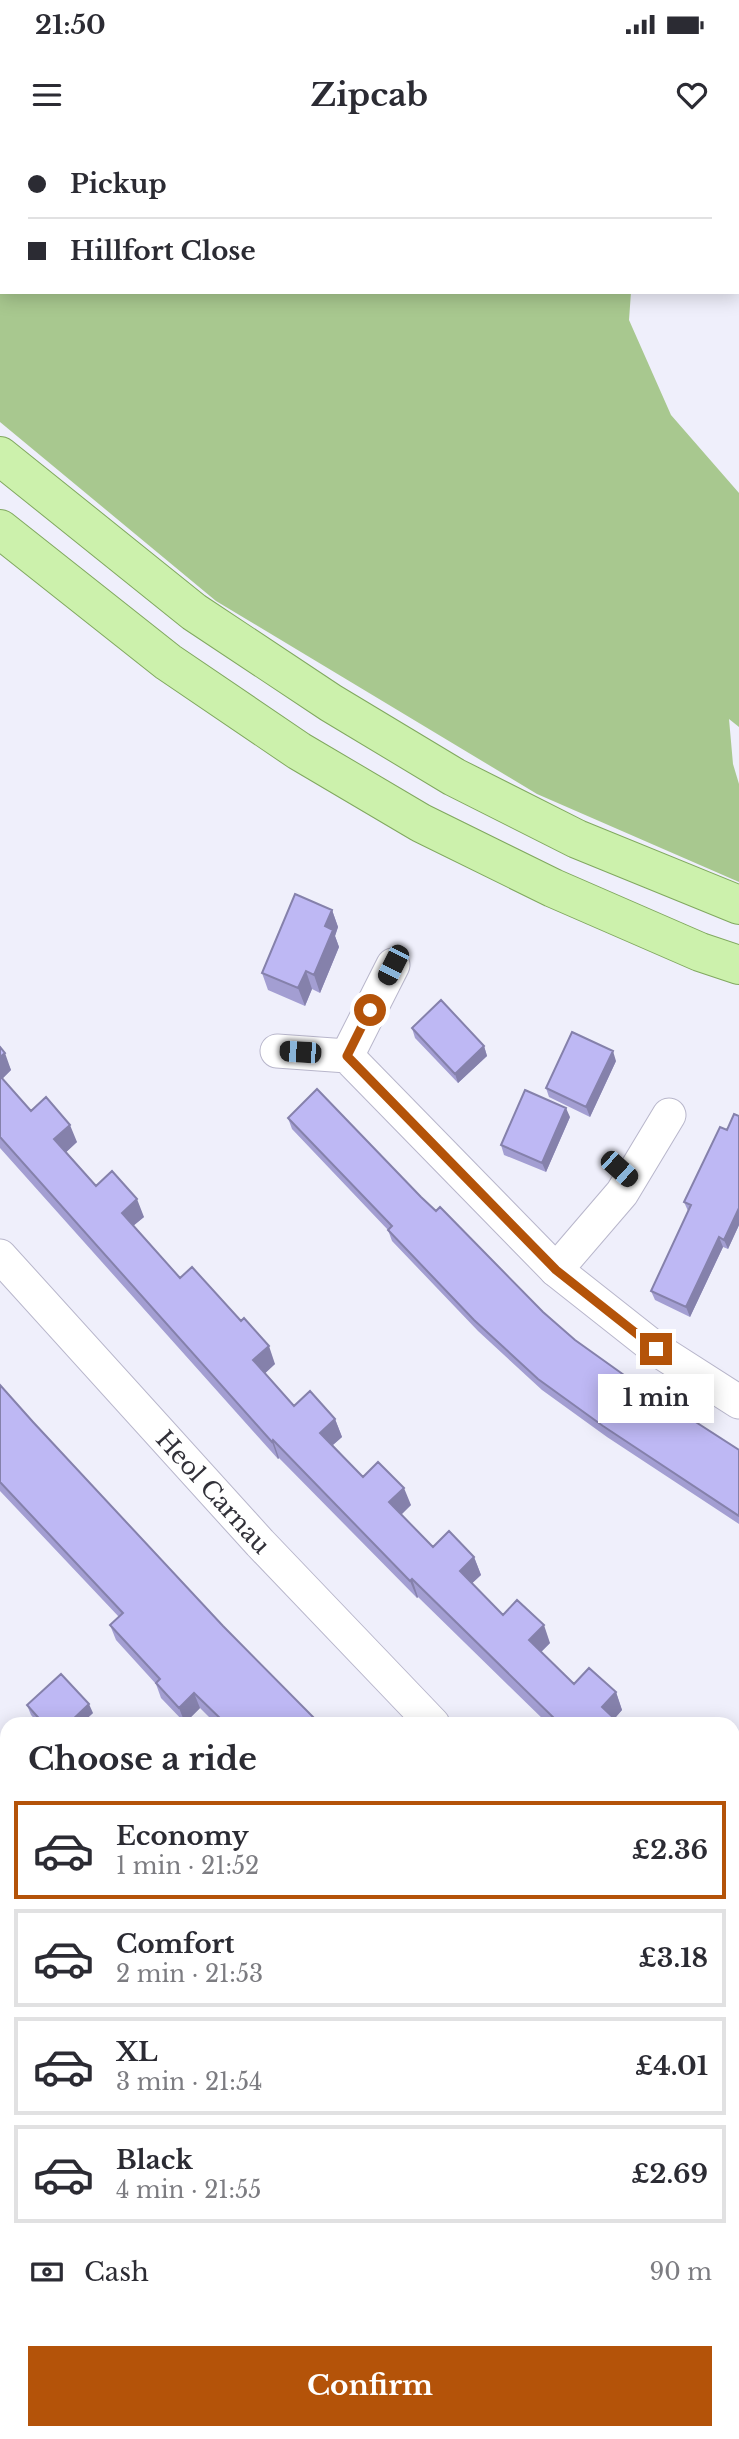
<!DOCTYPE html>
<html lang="en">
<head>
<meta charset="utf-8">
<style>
  body { margin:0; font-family:"Libre Baskerville",serif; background:#f7f7f7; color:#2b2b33; height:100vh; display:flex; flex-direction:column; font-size:26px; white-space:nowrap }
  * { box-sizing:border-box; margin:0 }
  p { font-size:23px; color:#7c7c81 }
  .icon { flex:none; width:38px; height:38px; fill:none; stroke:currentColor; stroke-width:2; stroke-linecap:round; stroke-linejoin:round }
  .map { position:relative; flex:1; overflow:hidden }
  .details { position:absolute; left:0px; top:1577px; width:740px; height:723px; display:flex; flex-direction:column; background:#fff; border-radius:21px 21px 0 0; box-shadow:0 4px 18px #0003 }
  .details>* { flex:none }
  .hud { position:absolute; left:0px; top:0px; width:740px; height:154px; box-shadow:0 4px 18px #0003; display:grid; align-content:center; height:154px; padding:0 28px; background:#fff }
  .end { position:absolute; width:32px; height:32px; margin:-16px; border:9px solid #b45309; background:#fff; box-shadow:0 0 0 4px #fff }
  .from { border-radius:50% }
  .bubble { position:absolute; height:49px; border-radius:0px; background:#fff; box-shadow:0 4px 18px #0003; font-size:23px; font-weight:800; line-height:49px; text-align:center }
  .car { position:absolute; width:21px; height:42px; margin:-21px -10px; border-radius:9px; box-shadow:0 0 5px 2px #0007; background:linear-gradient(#222 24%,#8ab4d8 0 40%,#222 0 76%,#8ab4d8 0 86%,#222 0) }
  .hud b { display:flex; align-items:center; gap:24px; height:66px; font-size:26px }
  .hud b+b { border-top:2px solid #e1e1e2 }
  .hud i { width:18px; height:18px; background:#2b2b33 }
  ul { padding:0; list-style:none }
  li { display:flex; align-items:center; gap:21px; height:98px; margin:0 14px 10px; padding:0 14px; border:4px solid #e1e1e2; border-radius:0px }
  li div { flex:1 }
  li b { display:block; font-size:26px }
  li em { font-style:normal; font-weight:800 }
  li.active { border-color:#b45309 }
  li>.icon { width:63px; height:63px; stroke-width:1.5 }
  h2 { padding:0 28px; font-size:32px; line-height:84px }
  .pay { display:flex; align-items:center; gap:18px; height:77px; padding:0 28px; font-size:26px }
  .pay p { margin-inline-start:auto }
  .primary-button { display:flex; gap:14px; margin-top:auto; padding:14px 28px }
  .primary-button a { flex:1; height:80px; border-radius:0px; background:#b45309; color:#fff; font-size:28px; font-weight:800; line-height:80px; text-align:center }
  .status { display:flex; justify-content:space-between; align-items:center; height:49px; padding:0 35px; background:#fff; direction:ltr }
  .status svg { height:19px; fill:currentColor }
  header { display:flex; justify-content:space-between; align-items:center; height:91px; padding:0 28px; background:#fff; font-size:32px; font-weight:800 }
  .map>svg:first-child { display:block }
</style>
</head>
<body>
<div class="status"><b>21:50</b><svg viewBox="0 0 49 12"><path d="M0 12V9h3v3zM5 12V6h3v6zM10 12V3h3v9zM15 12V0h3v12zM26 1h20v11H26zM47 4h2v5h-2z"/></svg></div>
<header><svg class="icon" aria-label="menu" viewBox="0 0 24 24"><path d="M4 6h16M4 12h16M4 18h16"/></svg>Zipcab<svg class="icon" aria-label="heart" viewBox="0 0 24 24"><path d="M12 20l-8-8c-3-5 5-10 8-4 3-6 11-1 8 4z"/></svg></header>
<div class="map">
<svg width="739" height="2299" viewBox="0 0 739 2299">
  <rect width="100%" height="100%" fill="#efeffb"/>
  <path fill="#a8c88f" d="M0 0H690L2 2V152H631L629 180 671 275 739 353V587L729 579 733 624 739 644V742L537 654 216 461 0 282Z
    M0 1933 7 1940V2055L0 2048Z
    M230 2293H341L347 2299H237Z"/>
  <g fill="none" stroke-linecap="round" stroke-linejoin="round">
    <defs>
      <g id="minor">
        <path d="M277 911 347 916 556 1130 656 1209 739 1262"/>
        <path d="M347 916 393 825"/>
        <path id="s1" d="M0 1116 260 1403 433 1584"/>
        <path d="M556 1130 622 1053 669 975"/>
        <path d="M733 1830 739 1834"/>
        <path d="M0 1910 7 1917"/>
        <path d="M0 2074 7 2081"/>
        <path d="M208 2292 214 2299"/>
        <path d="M365 2292 371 2299"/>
        <path d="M714 2292 721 2299"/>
      </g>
      <path id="primary" d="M0 316 194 472 331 563 454 637 577 699 739 765
        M0 389 168 522 299 611 421 683 553 748 700 812 739 825"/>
    </defs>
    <use href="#minor" stroke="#b8b6cb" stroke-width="35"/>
    <use href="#primary" stroke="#80a85f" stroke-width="40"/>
    <use href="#minor" stroke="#fff" stroke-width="33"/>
    <use href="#primary" stroke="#ccf1ac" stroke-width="38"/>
  </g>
  <path fill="#a39ed2" d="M332 770 338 787 335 796 339 807 320 853 312 849 305 866 268 850 262 833Z
    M412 888 484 906 487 916 458 943 415 898Z
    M0 907 11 930 2 939 31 971 77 1002 66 1012 96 1046 144 1077 133 1086 180 1138 275 1224 265 1233 294 1266 335 1279 342 1297 333 1305 363 1337 411 1365 401 1374 433 1407 474 1417 481 1435 472 1443 503 1475 550 1503 541 1512 574 1544 616 1552 622 1570 614 1579 620 1584H548L418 1457 417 1458 279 1318 278 1319 0 1008Z
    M616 921 590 977 549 957 546 948Z
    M739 976V1085L728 1109 723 1107 690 1177 655 1160 651 1151 688 1071 684 1062 727 990Z
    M570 977 546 1032 504 1015 501 1005Z
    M288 978 421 1057 543 1172 575 1200 659 1260 739 1310V1384L607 1297 542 1250 478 1191 392 1101 388 1090 292 989Z
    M0 1245 33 1282 223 1486 320 1584H216L200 1568 185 1583 161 1558 156 1544 116 1500 110 1485 119 1477 0 1351Z
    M27 1565 93 1573 81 1584H39L31 1575Z
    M733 1655 739 1657V1746L733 1742Z
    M0 1741 7 1748V1814L0 1807Z
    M733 1911 739 1914V1974L733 1971Z
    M739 2141V2269L733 2264V2147Z
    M29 2292H117L123 2299H35Z
    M459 2292H505L498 2299H465Z"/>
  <path fill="#8581ab" d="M332 770 338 787 335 796 339 807 320 853 314 835 325 786Z
    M306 831 312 849 305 866 298 848Z
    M484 906 487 916 458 943 455 934Z
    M613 911 616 921 590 977 586 967Z
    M5 913 11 930 0 941V917Z
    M566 968 570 977 546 1032 542 1023Z
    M70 985 77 1002 61 1017 54 999Z
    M137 1059 144 1077 128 1090 122 1073Z
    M739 1068V1085L728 1109 724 1100Z
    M719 1097 723 1107 690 1177 686 1167Z
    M269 1206 275 1224 260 1238 253 1220Z
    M335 1279 342 1297 327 1310 320 1293Z
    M273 1300 279 1318 278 1319 272 1302Z
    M404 1348 411 1365 396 1380 389 1362Z
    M474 1417 481 1435 466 1449 460 1431Z
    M412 1439 418 1457 417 1458 410 1441Z
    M544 1485 550 1503 536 1517 529 1500Z
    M616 1552 622 1570 610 1584 602 1567Z
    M194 1553 200 1568 185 1583 179 1568Z
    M89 1564 93 1573 81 1584H68Z
    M739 2247V2268L734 2253Z
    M4 2255 7 2264V2275L0 2282V2259Z
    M480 2292H505L498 2299H475Z"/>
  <path fill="#beb8f4" stroke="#8581ab" stroke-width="2" d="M295 754 332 770 325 786 333 790 314 835 306 831 298 848 262 833Z
    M441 860 484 906 455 934 412 888Z
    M572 892 613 911 586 967 546 948Z
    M0 907 5 913 0 917Z
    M0 936 31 971 46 957 70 985 54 999 96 1046 112 1031 137 1059 122 1073 180 1138 192 1127 241 1181 244 1178 269 1206 253 1220 294 1266 310 1251 335 1279 320 1293 363 1337 378 1322 404 1348 389 1362 433 1407 449 1391 474 1417 460 1431 503 1475 517 1460 544 1485 529 1500 574 1544 589 1528 616 1552 602 1567 620 1584H560L412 1439 410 1441 273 1300 272 1302 0 997Z
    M317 949 421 1057 436 1071 440 1067 543 1172 575 1200 659 1260 660 1259 739 1310V1376L603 1286 538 1239 474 1180 388 1090 392 1086 288 978Z
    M525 950 566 968 542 1023 501 1005Z
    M734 974 739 976V1068L724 1100 719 1097 686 1167 651 1151 691 1065 684 1062 720 987 727 990Z
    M0 1245 33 1282 223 1486 320 1584H226L194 1553 179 1568 156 1543 160 1539 110 1485 123 1473 0 1342Z
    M61 1534 89 1564 68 1584H44L27 1565Z
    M734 1654 739 1657V1732L733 1728Z
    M0 1741 7 1748V1804L0 1796Z
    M733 1911 739 1914V1962L733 1959Z
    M739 2141V2247L734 2253 733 2147Z
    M0 2195 7 2202V2259L4 2255 0 2259Z
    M39 2292H117L123 2299H45Z
    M469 2292H480L474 2298Z
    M593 2292H682L685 2295 681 2299H587Z"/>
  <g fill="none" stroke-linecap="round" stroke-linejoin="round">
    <path stroke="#b45309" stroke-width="9" d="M370 870 347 916 556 1130 656 1209"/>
  </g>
  <g text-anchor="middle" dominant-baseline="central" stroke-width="5" stroke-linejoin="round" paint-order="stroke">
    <g font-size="24" fill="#313038" stroke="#efeffb">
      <text stroke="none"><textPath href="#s1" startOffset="318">Heol Carnau</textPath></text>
    </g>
  </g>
</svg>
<i class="end from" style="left:370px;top:870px"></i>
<i class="end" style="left:656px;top:1209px"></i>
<div class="bubble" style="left:598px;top:1234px;width:116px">1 min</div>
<i class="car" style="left:393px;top:825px;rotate:207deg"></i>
<i class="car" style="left:300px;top:912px;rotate:274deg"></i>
<i class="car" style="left:619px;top:1029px;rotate:132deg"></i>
<div class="hud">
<b><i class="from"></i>Pickup</b>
<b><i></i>Hillfort Close</b>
</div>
<section class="details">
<h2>Choose a ride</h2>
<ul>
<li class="active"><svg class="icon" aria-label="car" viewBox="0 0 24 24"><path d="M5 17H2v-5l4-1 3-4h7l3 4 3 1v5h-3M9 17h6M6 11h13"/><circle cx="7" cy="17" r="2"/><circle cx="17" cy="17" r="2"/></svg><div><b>Economy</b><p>1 min · 21:52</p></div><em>£2.36</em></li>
<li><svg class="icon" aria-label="car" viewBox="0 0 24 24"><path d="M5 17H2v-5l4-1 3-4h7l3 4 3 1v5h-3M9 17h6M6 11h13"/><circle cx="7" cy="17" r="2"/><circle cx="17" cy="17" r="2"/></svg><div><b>Comfort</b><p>2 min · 21:53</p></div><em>£3.18</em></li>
<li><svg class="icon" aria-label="car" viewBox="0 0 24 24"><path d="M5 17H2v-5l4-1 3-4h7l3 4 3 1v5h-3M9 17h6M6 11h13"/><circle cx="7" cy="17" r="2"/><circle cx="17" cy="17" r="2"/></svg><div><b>XL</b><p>3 min · 21:54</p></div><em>£4.01</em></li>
<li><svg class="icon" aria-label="car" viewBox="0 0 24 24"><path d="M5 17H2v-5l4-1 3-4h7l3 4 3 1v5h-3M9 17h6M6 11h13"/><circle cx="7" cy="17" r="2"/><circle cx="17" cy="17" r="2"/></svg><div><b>Black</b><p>4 min · 21:55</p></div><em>£2.69</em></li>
</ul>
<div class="pay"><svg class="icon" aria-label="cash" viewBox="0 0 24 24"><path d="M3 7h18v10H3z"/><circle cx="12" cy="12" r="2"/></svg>Cash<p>90 m</p></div>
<div class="primary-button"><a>Confirm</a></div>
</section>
</div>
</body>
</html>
